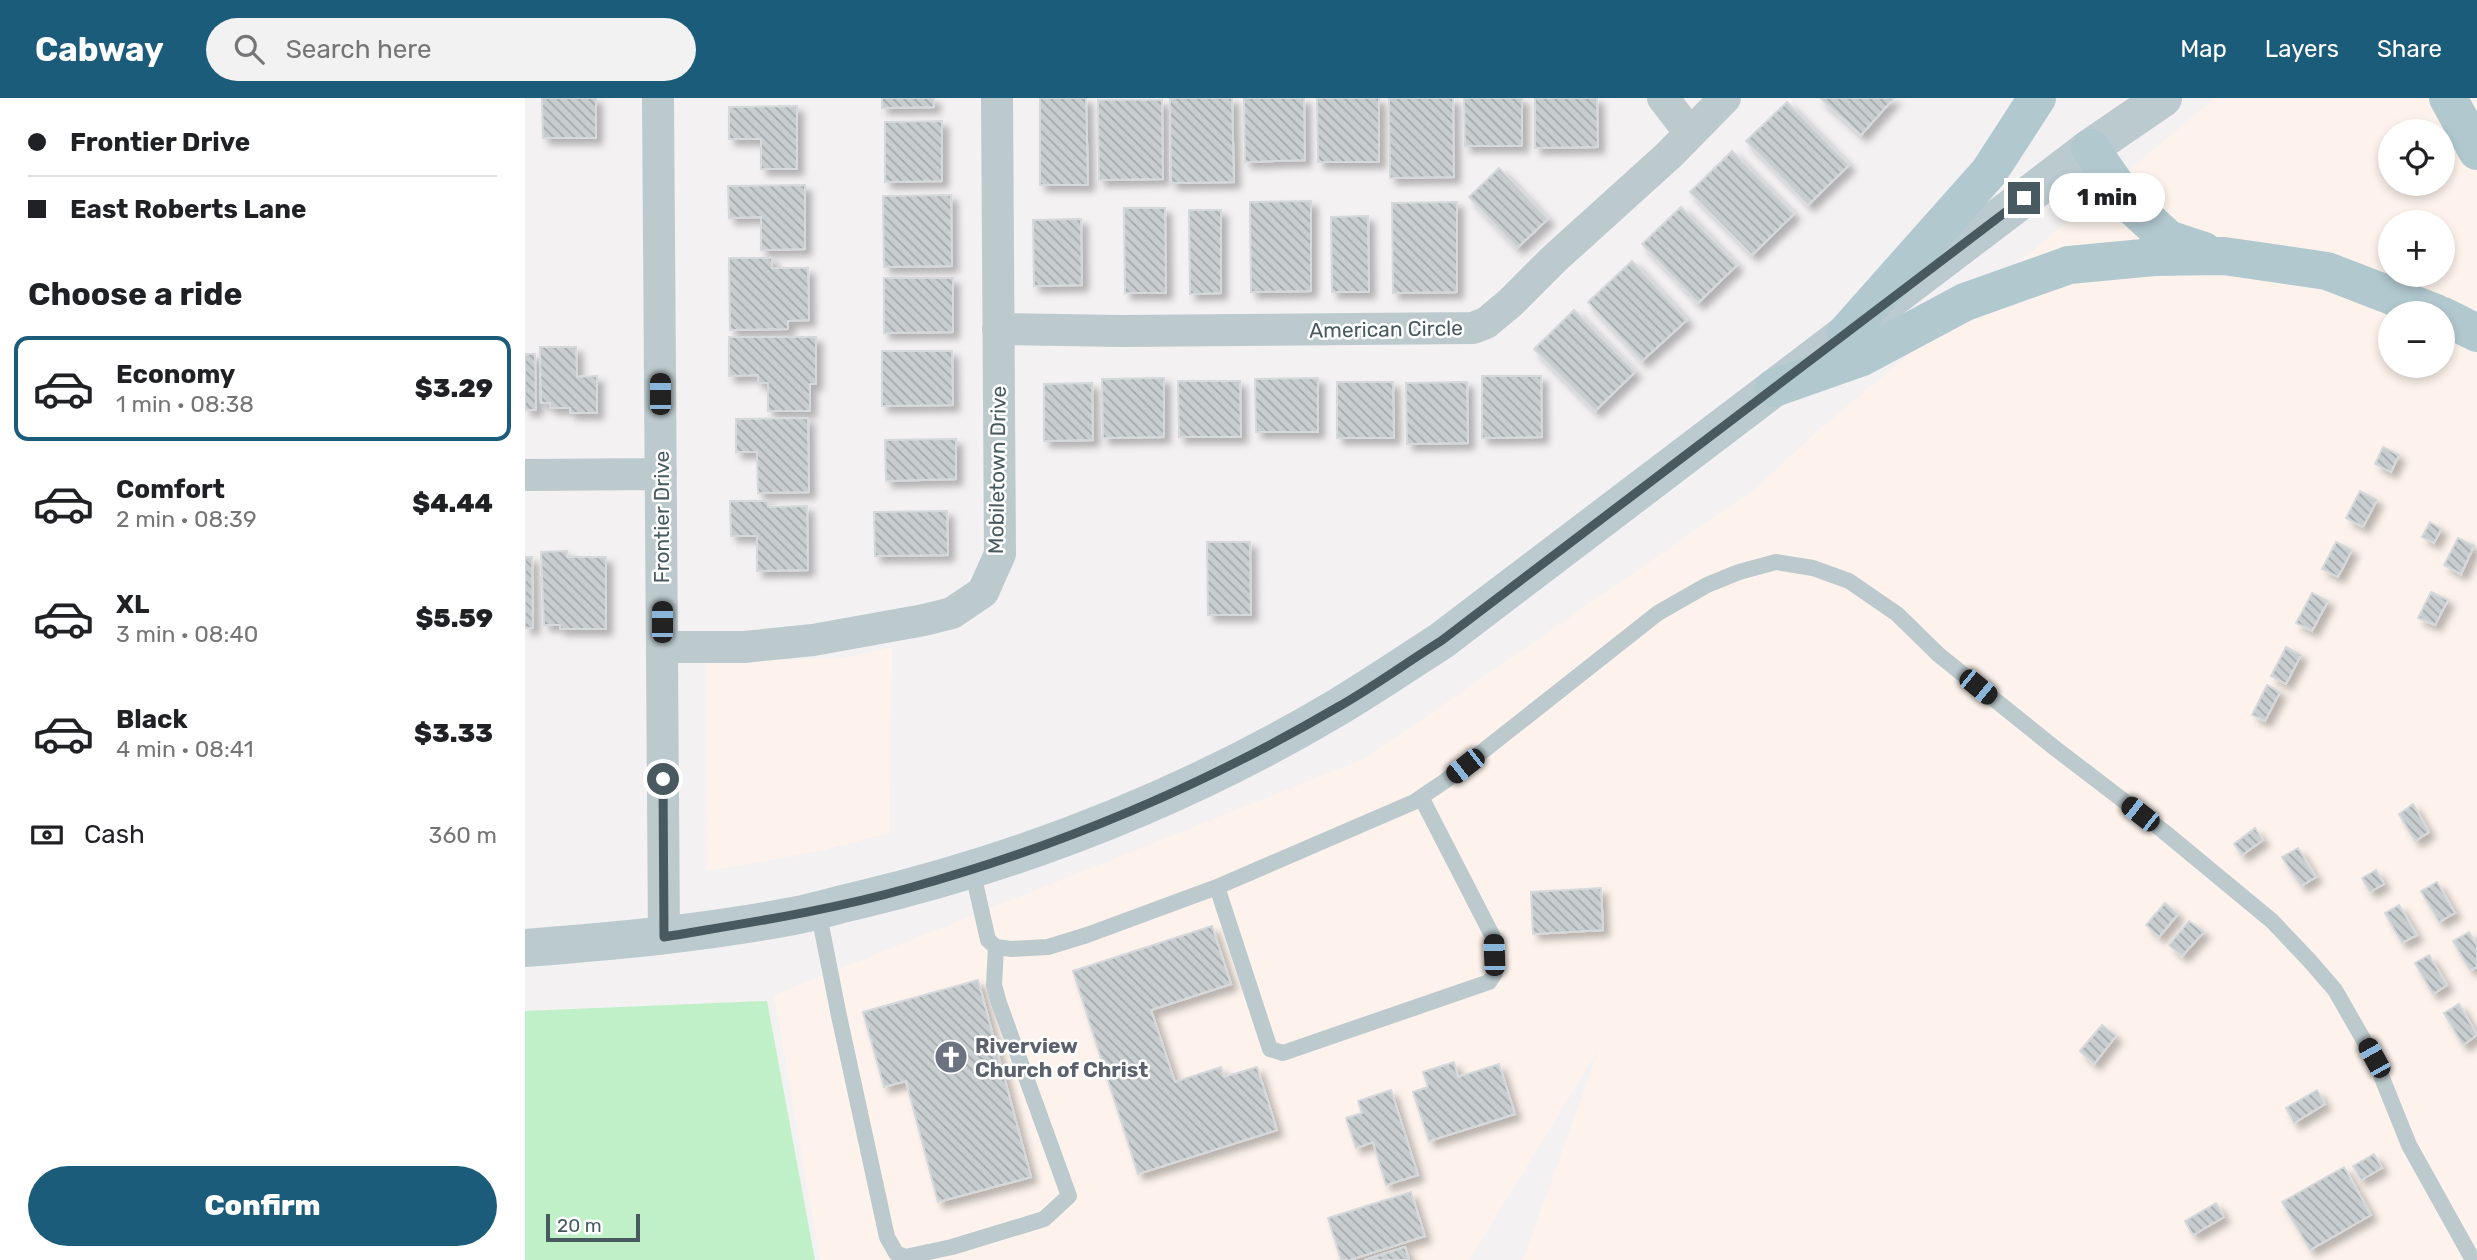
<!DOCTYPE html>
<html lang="en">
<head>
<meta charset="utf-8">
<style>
  body { margin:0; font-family:Rubik,sans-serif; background:#f2f2f2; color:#202124; height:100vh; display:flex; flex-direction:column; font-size:26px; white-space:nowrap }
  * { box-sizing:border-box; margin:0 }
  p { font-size:23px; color:#757577 }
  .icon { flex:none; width:38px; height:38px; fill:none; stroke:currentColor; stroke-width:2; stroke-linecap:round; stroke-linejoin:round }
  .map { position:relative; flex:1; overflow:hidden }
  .details { display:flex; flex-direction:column; background:#fff; width:525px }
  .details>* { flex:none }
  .hud { display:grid; align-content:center; height:154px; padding:0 28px; background:#fff }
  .fabs { position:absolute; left:1853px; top:21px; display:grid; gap:14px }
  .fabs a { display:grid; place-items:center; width:77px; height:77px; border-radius:50%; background:#fff; box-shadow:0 4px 10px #0003; font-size:35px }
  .scale { position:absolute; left:21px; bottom:18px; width:94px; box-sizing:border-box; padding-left:7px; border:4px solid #485a5f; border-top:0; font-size:19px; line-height:24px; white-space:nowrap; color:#485a5f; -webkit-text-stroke:5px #fff; paint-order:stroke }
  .end { position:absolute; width:32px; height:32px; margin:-16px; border:9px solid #485a5f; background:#fff; box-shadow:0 0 0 4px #fff }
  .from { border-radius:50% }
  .bubble { position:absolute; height:49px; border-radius:24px; background:#fff; box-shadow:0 4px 10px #0003; font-size:23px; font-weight:800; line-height:49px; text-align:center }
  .car { position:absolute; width:21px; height:42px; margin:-21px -10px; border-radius:9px; box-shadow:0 0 5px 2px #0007; background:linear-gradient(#222 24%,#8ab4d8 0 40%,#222 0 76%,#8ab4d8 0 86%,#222 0) }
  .hud b { display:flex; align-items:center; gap:24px; height:66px; font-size:26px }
  .hud b+b { border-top:2px solid #e0e0e0 }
  .hud i { width:18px; height:18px; background:#202124 }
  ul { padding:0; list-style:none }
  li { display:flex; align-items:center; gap:21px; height:105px; margin:0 14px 10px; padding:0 14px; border:4px solid transparent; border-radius:14px }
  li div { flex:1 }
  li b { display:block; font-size:26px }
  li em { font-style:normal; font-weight:800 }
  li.selected { border-color:#1c5c7b }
  li>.icon { width:63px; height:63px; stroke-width:1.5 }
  h2 { padding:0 28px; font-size:32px; line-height:84px }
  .pay { display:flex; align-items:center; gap:18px; height:77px; padding:0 28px; font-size:26px }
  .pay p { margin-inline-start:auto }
  .primary-button { display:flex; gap:14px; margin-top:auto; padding:14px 28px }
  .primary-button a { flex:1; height:80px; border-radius:42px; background:#1c5c7b; color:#fff; font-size:28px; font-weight:800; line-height:80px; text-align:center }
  header { display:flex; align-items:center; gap:42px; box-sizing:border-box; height:98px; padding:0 35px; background:#1c5c7b; color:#fff }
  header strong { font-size:33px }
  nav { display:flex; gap:38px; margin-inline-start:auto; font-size:24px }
  .search { width:490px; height:63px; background:#f2f2f2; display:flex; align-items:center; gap:18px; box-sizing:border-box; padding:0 24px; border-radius:38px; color:#757577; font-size:26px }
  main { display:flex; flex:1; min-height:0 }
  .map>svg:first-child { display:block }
</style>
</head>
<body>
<header>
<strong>Cabway</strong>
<div class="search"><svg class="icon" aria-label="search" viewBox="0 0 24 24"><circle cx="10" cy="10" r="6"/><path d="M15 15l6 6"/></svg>Search here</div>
<nav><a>Map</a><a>Layers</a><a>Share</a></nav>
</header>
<main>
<section class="details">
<div class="hud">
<b><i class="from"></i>Frontier Drive</b>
<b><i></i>East Roberts Lane</b>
</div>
<h2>Choose a ride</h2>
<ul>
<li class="selected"><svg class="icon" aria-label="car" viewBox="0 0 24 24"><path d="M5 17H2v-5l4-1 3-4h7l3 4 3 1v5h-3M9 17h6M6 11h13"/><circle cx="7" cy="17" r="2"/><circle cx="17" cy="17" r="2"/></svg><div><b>Economy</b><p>1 min · 08:38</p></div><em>$3.29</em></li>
<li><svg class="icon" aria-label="car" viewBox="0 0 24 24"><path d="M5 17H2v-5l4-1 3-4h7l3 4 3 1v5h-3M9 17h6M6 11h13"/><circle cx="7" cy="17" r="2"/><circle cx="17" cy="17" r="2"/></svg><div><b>Comfort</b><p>2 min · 08:39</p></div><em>$4.44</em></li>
<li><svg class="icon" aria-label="car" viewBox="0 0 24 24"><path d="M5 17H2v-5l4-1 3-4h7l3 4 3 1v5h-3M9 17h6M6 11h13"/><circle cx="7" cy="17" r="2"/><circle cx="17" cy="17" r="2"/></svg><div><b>XL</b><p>3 min · 08:40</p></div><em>$5.59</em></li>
<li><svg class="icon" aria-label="car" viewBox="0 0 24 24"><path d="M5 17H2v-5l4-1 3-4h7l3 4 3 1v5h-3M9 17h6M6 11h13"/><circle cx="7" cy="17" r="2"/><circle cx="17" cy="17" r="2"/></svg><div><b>Black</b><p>4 min · 08:41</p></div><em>$3.33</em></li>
</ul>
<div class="pay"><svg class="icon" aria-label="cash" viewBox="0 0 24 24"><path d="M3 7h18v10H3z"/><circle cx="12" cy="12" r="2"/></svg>Cash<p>360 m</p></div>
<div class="primary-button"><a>Confirm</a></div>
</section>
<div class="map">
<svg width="1952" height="1162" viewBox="0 0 1952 1162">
  <defs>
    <pattern id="building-back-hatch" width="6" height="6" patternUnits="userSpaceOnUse" patternTransform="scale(1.75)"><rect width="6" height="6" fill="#c8cdd0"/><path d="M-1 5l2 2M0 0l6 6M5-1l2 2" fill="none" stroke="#a4a9ac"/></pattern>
    <filter id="shadow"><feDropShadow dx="6" dy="6" stdDeviation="3.5" flood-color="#0004"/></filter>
  </defs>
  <rect width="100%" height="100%" fill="#f3f1f2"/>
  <path fill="#fdf3ec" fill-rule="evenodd" d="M1690 0H1952V1162H998L1074 951 944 1162H295L249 897 843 659 1230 391 1296 330ZM1866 33H1918V86H1866ZM1866 124H1918V177H1866ZM1866 215H1918V268H1866Z
    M367 549 364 735 295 753 182 773 181 564 319 560Z"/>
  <path fill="#c0f0c7" d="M242 903 290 1162H0V913Z"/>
  <path fill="url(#building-back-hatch)" stroke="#d5d9dc" stroke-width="2" filter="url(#shadow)" d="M17 0H71V40H18Z
    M357 0H409V9L357 10Z
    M515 0H561L563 87H515Z
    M645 0H707L709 84 646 85Z
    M719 0H779L780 62 720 64Z
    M792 0H854V64H793Z
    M864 0H928L929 79 865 80Z
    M939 0H997V48H940Z
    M1010 0H1072L1073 49 1010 50Z
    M1295 0H1369L1336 37Z
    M573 2H637L638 81 574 82Z
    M1262 4 1324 67 1283 107 1221 43Z
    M272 8V71H236V41H204V9Z
    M417 23V83L360 84V24Z
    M1207 53 1269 116 1227 157 1165 94Z
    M974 70 1023 121 992 150 944 99Z
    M280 87V151L236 152V119L204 120 203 88Z
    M426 97 427 168 359 169 358 98Z
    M786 103V193L726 194 725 104Z
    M932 104V194L868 195 867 105Z
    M1156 109 1212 167 1173 205 1117 146Z
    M599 110H640L641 195H600Z
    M664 112H696V195L665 196Z
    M843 118 844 194H807L806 119Z
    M556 121 557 187 509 188 508 122Z
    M204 160H247V170H283L284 222 263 223V231L205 232Z
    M1107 163 1162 222 1117 263 1063 204Z
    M359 180H428V234L359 235Z
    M1049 212 1110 274 1070 313 1009 251Z
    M204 239H291V286H285V313H243V285H233V277L204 278Z
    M15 249H51L52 279 72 278V315H45V310H25V305H16Z
    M357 253H427L428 307 357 308Z
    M0 256H10L11 312H0Z
    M957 278H1016L1017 339 957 340Z
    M639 280V339L578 340 577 281Z
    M793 280V334H731L730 281Z
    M653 283H715L716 339H654Z
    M812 284H868L869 340H812Z
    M942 284 943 345 882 346 881 285Z
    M567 285 568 342 519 343V286Z
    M283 320 284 394 233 395 232 354H211V321Z
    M431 341V381L361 383 360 342Z
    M1858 349 1874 357 1866 374 1850 366Z
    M1835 393 1852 402 1838 429 1821 420Z
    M205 403H243V409L282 408 283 472 232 473V438H206Z
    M422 413 423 457 350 458 349 414Z
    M1905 424 1916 431 1909 445 1897 439Z
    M1933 440 1949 448 1936 476 1919 467Z
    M682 444H725L726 517H683Z
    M1811 444 1827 452 1813 479 1797 471Z
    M42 453V459H81V531H35V527H19L16 454Z
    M0 459H7L8 530H0Z
    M1906 494 1923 502 1910 527 1893 520Z
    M1787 495 1803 503 1787 533 1771 525Z
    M1761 549 1776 557 1761 586 1746 578Z
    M1742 587 1755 594 1740 623 1727 617Z
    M1888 706 1904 734 1890 743 1874 716Z
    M1730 730 1738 742 1717 757 1709 746Z
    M1773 750 1791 779 1776 788 1757 759Z
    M1851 772 1859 786 1845 794 1837 780Z
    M1912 784 1930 815 1914 824 1896 793Z
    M1076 790 1078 832 1008 836 1006 794Z
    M1640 805 1653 816 1634 839 1621 827Z
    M1874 807 1892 837 1877 845 1860 815Z
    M1664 823 1679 834 1657 858 1644 847Z
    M687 828 706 886 626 912 650 984 696 969 699 979 732 969 752 1032 613 1076 548 873Z
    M1944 834 1952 848V869L1945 872 1928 843Z
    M1904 857 1922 887 1908 896 1890 865Z
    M453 882 506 1079 413 1104 381 983 359 989 338 914Z
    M1934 906 1952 937 1938 947 1919 915Z
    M1577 927 1591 938 1569 966 1555 953Z
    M929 964 933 979 974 966 990 1016 904 1043 888 994 903 989 898 974Z
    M866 992 893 1077 861 1087 848 1044 831 1050 821 1020 837 1015 833 1003Z
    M1792 992 1800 1006 1769 1025 1761 1010Z
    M1849 1056 1857 1070 1836 1082 1828 1068Z
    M1819 1069 1846 1117 1785 1152 1757 1104Z
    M886 1094 900 1138 825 1162H816L803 1120Z
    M1691 1105 1699 1119 1668 1137 1660 1123Z
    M880 1149 884 1162H840Z"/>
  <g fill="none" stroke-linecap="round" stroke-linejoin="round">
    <path stroke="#bccace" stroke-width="16" d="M447 771 463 842 471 849 486 851 523 849 562 837 692 789 889 704 920 683 1133 515 1182 487 1214 474 1251 464 1288 470 1324 483 1372 516 1414 557 1531 651 1637 732 1747 823 1784 862 1810 892 1849 960 1884 1047 1948 1162
      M692 789 745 951 758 955 964 884 970 875 968 839 896 699
      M293 812 314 918 362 1139 371 1155 380 1159 427 1149 519 1121 544 1098 474 905 469 887 471 849"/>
    <path stroke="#bccace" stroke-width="32" d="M133 0 139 839
      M1138 0 1165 35
      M473 231 597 233 948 230 961 225 985 205 1029 161 1144 57 1200 0
      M0 377 136 376
      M137 549H219L288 542 399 522 427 515 458 494 475 456 472 0"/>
    <path stroke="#bacacf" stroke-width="38" d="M0 850C90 843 179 835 268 818 290 814 312 807 334 802 502 762 665 697 813 609 848 588 882 565 916 543L1565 50 1638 0"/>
    <path stroke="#b1c8cf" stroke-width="38" d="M1923 0 1952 53
      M1565 50 1602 103 1643 141 1679 153
      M1918 218 1952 235
      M1321 235 1464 74 1512 0
      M1249 290 1337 259 1440 204 1544 167 1629 159 1699 158 1802 173 1911 215"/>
  </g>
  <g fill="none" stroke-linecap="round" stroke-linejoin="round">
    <path stroke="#485a5f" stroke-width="9" d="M138 681 139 839C221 825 303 813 384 790 533 749 678 688 813 609 848 589 881 565 916 543L1499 100"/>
  </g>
  <defs>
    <symbol id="church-disc" viewBox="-11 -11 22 22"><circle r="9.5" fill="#6b7280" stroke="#fff"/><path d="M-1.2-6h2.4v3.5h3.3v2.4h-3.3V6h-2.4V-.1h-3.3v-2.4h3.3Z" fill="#fff"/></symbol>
  </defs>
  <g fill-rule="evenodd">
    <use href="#church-disc" x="407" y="940" width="38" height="38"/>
  </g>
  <g text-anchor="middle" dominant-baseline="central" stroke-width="5" stroke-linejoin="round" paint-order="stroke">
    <g font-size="21" fill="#485a5f" stroke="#fff">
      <text transform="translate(861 231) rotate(-1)">American Circle</text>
      <text transform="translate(472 372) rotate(-89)">Mobiletown Drive</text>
      <text transform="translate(136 419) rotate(-90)">Frontier Drive</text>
    </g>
    <g font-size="21" font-weight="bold" fill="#5b616d" stroke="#fff" text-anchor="start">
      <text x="450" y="947">Riverview<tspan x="450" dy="24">Church of Christ</tspan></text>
    </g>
  </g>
</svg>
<div class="fabs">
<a><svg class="icon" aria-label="locate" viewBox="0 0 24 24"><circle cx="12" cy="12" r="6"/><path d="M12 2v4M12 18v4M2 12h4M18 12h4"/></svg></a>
<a>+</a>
<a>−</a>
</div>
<div class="scale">20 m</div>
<i class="end from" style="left:138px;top:681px"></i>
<i class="end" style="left:1499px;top:100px"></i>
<div class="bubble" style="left:1524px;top:75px;width:116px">1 min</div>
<i class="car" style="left:135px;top:296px;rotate:0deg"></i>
<i class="car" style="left:137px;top:524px;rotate:0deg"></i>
<i class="car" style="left:1453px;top:589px;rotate:129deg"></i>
<i class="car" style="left:940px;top:668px;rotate:232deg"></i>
<i class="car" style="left:1615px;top:716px;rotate:308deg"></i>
<i class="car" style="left:969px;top:857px;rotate:358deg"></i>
<i class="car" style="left:1849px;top:960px;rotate:331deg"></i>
</div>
</main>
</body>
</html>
